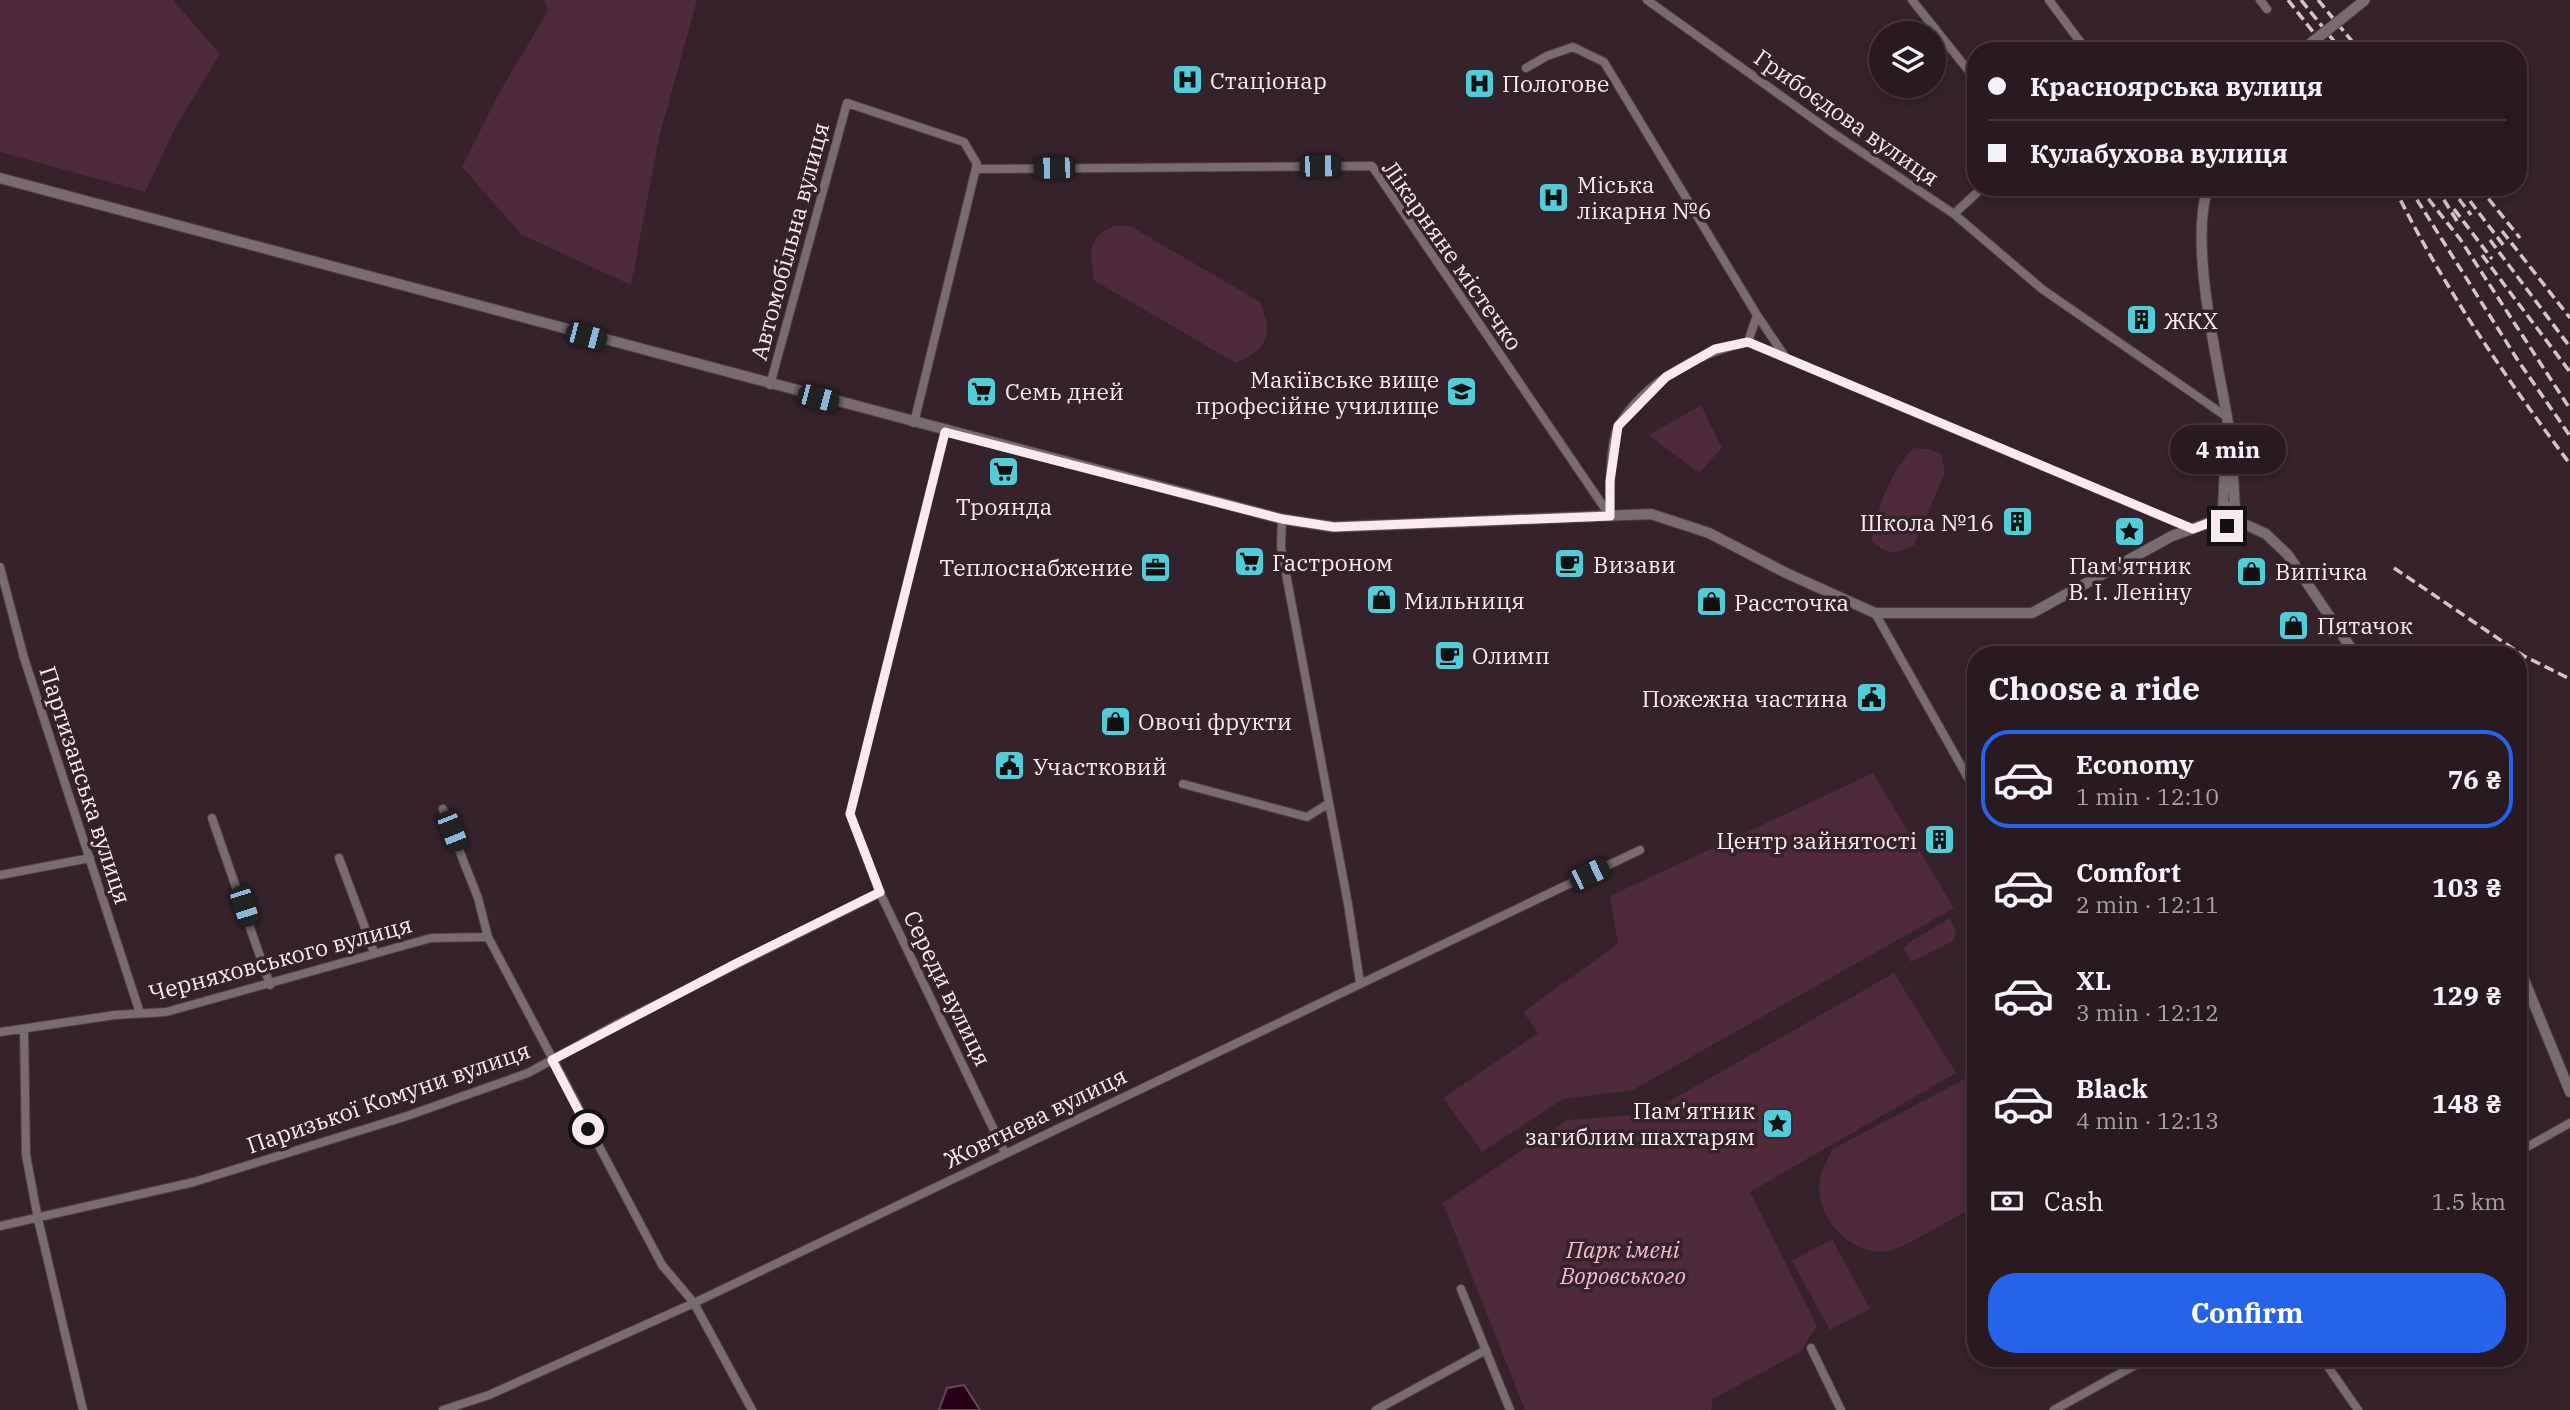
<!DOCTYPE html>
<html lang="en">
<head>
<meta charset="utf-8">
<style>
  body { margin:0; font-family:"IBM Plex Serif",serif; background:#302329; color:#f1f3f6; height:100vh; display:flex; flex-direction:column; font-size:26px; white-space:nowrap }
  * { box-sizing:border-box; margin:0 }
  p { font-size:23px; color:#a5a1a5 }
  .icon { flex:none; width:38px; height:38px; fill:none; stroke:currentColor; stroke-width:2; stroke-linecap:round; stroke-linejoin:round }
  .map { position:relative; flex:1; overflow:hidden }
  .panel { position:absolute; left:1967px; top:646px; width:560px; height:721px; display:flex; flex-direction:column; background:#281a20; border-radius:28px; box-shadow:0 4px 10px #0003,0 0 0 2px #44383e }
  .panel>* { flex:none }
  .hud { position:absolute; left:1967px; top:42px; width:560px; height:154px; border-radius:28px; box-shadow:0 4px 10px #0003,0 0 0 2px #44383e; display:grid; align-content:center; height:154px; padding:0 21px; background:#281a20 }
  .tools { position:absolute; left:1869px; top:21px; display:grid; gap:14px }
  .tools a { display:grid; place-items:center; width:77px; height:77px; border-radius:50%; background:#281a20; box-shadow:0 4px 10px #0003,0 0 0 2px #44383e; font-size:35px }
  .end { position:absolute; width:32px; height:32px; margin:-16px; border:9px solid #f8ebf0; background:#111; box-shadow:0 0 0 4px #111 }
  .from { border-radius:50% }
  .bubble { position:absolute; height:49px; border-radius:24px; background:#281a20; box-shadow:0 4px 10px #0003,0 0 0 2px #44383e; font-size:23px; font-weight:700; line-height:49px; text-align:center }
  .car { position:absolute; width:21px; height:42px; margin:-21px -10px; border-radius:9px; box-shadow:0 0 5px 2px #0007; background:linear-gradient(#222 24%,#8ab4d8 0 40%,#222 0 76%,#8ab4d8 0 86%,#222 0) }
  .hud b { display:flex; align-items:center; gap:24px; height:66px; font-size:26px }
  .hud b+b { border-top:2px solid #44383e }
  .hud i { width:18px; height:18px; background:#f1f3f6 }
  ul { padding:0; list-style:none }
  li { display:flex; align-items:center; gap:21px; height:98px; margin:0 14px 10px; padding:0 7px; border:4px solid transparent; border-radius:28px }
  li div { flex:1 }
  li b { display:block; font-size:26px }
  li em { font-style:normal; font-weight:700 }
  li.selected { border-color:#2563eb }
  li>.icon { width:63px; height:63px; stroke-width:1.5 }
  h2 { padding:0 21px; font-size:32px; line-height:84px }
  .pay { display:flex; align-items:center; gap:18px; height:77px; padding:0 21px; font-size:26px }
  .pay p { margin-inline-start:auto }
  .cta { display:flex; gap:14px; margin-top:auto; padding:14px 21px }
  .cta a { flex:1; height:80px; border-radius:28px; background:#2563eb; color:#fff; font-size:28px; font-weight:700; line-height:80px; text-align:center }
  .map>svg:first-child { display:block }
</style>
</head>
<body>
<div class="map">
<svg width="2570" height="1410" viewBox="0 0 2570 1410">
  <rect width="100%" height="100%" fill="#35222a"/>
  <path fill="#4e2a3a" d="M0 0H173L220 54 176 126 145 192 0 152Z
    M544 0H697L659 138 631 285 522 235 462 167 499 93 548 11Z
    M1114 226H1130L1260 302C1273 334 1269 349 1236 363L1095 281C1089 256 1087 236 1114 226Z
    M1701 405 1722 448 1699 473 1649 435Z
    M1914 448 1929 449 1941 454 1945 473 1914 545C1899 555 1885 555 1872 541 1872 516 1895 463 1914 448Z
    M1873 773 1954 908 1633 1090 1563 1099 1482 1152 1443 1098 1538 1033 1523 1012 1618 944 1610 896Z
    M1950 918 1956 931 1953 941 1911 962 1904 949 1908 943Z
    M1894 973 1956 1073 1750 1192 1817 1326 1800 1352 1713 1399 1711 1410H1525L1443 1203 1567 1120 1647 1114Z
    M1976 1073V1206C1956 1216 1907 1247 1889 1251 1854 1257 1821 1223 1819 1190 1818 1175 1826 1162 1833 1149Z
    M1832 1239 1870 1309 1830 1330 1792 1261Z"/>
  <path fill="#290116" stroke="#674757" stroke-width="2" d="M964 1385 980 1410H939L947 1388Z"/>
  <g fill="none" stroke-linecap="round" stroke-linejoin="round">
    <defs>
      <path id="minor" d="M1647 0 1833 133 1954 214 2042 289 2227 417
        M1912 0 1976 80
        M2049 0 2087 51
        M2260 0 2267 9
        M1526 68 1547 56 1573 47 1604 62 1757 315 1748 342
        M976 169 1372 166 1610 516
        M1954 214 1983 187
        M1757 315 1786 358
        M770 385 847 103 964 142 977 164 914 423
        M945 432 850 814 880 893 1005 1153
        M1610 516C1610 496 1609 441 1619 425 1645 381 1700 352 1748 342L2192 529
        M1282 519 1281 547 1348 904 1360 983
        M0 567 24 658 140 1013
        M1875 613 1976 792
        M1183 784 1307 817 1329 803
        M443 809 478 898 488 937 662 1265 694 1303 752 1410
        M212 818 270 985
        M339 858 374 952
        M0 875 90 858
        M24 1029 26 1155 38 1219 83 1410
        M0 1032 115 1015 166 1012 431 938 488 937
        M2518 1152 2570 1123
        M0 1226 194 1182 407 1116 528 1073 619 1023 880 893
        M1461 1289 1510 1410
        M1811 1348 1841 1410
        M2322 1358 2358 1410
        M443 1410 489 1395 694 1303 1640 850
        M1376 1410 1486 1350
        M2054 1410 2148 1358"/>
      <path id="tertiary" d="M0 178 1282 519 1334 527 1651 514 1709 533 1786 573 1875 613H2032L2172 536 2219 519
        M2208 187C2189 243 2217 358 2227 417 2232 448 2233 478 2235 509
        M2219 517a10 10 0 1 1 20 0a10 10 0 1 1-20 0Z
        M2223 509 2226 442
        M2238 521 2266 534 2288 555 2355 654
        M2518 965 2570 1092"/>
    </defs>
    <use href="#minor" stroke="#503e46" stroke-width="10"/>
    <use href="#tertiary" stroke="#503e46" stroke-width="12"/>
    <use href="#minor" stroke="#776c70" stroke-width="8"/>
    <use href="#tertiary" stroke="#776c70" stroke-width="10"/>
    <path stroke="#d2c4c9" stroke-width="3.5" stroke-dasharray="10 5" stroke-linecap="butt" d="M2288 0 2328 51
      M2301 0 2342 51
      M2318 0 2360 51
      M2394 187C2442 285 2505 377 2570 464
      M2409 187 2517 359 2570 436
      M2419 187 2460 239 2570 409
      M2436 187 2457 221
      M2450 187 2471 215
      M2479 187 2520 238
      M2470 201 2504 246
      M2454 209 2492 259
      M2502 231 2570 318
      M2490 240 2570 347
      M2482 255 2570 372
      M2394 568 2524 656 2570 679"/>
    <defs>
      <path id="tertiary-bridge" d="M2301 51 2365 0"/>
    </defs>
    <use href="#tertiary-bridge" stroke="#503e46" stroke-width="12" stroke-linecap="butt"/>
    <use href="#tertiary-bridge" stroke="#776c70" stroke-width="10"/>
  </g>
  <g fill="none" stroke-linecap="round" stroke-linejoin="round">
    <path stroke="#f8ebf0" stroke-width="9" d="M588 1129 552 1060 735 964 880 892 850 814 945 432 1282 519 1334 527 1610 516V481L1618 426 1666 377 1715 349 1748 342 2193 529 2219 519 2227 526"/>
  </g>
  <defs>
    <symbol id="hospital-square" viewBox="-11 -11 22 22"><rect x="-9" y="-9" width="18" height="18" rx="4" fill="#52ccd6" stroke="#35222a"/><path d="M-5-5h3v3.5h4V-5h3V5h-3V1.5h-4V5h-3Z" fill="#111"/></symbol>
    <symbol id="building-square" viewBox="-11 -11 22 22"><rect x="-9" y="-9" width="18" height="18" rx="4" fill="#52ccd6" stroke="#35222a"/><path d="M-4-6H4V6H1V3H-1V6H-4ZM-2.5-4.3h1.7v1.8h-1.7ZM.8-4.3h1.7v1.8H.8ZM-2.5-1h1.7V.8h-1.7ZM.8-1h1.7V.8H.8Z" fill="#111"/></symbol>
    <symbol id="supermarket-square" viewBox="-11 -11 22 22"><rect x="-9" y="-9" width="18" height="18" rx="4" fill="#52ccd6" stroke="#35222a"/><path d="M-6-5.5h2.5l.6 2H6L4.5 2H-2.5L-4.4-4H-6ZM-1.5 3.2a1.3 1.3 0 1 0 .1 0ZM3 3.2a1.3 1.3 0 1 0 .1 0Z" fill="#111"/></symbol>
    <symbol id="university-square" viewBox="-11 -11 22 22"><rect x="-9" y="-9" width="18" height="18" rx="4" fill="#52ccd6" stroke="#35222a"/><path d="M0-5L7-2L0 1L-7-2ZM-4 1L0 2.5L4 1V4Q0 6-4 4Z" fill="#111"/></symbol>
    <symbol id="sight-square" viewBox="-11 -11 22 22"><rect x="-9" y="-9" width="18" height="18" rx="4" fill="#52ccd6" stroke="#35222a"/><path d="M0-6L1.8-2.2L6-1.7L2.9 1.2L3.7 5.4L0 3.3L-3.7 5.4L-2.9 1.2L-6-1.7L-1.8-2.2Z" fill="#111"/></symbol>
    <symbol id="cafe-square" viewBox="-11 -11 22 22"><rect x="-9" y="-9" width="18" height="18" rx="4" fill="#52ccd6" stroke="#35222a"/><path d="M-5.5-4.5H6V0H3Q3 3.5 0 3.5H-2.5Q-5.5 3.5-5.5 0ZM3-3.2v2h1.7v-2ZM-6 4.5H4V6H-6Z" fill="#111"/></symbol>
    <symbol id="office-square" viewBox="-11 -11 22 22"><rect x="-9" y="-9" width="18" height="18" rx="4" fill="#52ccd6" stroke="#35222a"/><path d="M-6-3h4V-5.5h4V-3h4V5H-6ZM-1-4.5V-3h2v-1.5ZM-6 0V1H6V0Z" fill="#111"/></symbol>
    <symbol id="shop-square" viewBox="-11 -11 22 22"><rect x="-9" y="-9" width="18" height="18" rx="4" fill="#52ccd6" stroke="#35222a"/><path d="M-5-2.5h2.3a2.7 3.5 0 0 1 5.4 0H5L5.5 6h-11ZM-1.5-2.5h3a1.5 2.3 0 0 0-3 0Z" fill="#111"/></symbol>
    <symbol id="civic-square" viewBox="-11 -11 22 22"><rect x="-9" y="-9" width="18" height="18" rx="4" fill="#52ccd6" stroke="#35222a"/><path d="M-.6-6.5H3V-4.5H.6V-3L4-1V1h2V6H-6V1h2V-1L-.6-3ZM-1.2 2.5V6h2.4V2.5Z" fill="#111"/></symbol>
  </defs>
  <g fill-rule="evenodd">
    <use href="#hospital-square" x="1170" y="62" width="35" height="35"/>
    <use href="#hospital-square" x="1462" y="66" width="35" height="35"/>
    <use href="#hospital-square" x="1536" y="180" width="35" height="35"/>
    <use href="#building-square" x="2124" y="302" width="35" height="35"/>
    <use href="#supermarket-square" x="964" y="374" width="35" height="35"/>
    <use href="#university-square" x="1444" y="374" width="35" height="35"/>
    <use href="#supermarket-square" x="986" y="454" width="35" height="35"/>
    <use href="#building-square" x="2000" y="504" width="35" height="35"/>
    <use href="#sight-square" x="2112" y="514" width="35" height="35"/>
    <use href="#supermarket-square" x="1232" y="544" width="35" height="35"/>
    <use href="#cafe-square" x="1552" y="546" width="35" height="35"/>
    <use href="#office-square" x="1138" y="550" width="35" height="35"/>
    <use href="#shop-square" x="2234" y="554" width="35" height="35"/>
    <use href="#shop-square" x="1364" y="582" width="35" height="35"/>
    <use href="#shop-square" x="1694" y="584" width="35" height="35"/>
    <use href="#shop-square" x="2276" y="608" width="35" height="35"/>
    <use href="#cafe-square" x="1432" y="638" width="35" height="35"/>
    <use href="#civic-square" x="1854" y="680" width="35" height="35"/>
    <use href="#shop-square" x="1098" y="704" width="35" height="35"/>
    <use href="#civic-square" x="992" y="748" width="35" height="35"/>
    <use href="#building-square" x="1922" y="822" width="35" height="35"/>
    <use href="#sight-square" x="1760" y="1106" width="35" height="35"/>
  </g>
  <g text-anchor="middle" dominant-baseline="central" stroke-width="7" stroke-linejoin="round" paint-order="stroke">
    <g font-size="23" fill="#f8ebf0" stroke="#35222a" text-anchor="start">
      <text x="1210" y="80">Стаціонар</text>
      <text x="1502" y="83">Пологове</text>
      <text x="1577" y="184">Міська<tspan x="1577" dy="26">лікарня №6</tspan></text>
      <text x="2164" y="320">ЖКХ</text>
      <text x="1439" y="379" text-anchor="end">Макіївське вище<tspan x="1439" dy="26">професійне училище</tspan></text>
      <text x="1005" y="391">Семь дней</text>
      <text x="1004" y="506" text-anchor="middle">Троянда</text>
      <text x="1994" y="522" text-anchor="end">Школа №16</text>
      <text x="1272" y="562">Гастроном</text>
      <text x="1593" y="564">Визави</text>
      <text x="2130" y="565" text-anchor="middle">Пам'ятник<tspan x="2130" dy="26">В. І. Леніну</tspan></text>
      <text x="1133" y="567" text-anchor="end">Теплоснабжение</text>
      <text x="2275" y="571">Випічка</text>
      <text x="1404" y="600">Мильниця</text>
      <text x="1734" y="602">Рассточка</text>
      <text x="2317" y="625">Пятачок</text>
      <text x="1472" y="655">Олимп</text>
      <text x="1848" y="698" text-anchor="end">Пожежна частина</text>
      <text x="1138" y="721">Овочі фрукти</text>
      <text x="1033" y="766">Участковий</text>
      <text x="1917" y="840" text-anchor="end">Центр зайнятості</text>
      <text x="1755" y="1110" text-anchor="end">Пам'ятник<tspan x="1755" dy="26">загиблим шахтарям</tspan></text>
    </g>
    <g font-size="23" fill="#f8ebf0" stroke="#35222a">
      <text transform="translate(1847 117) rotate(35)">Грибоєдова вулиця</text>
      <text transform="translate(789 241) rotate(-75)">Автомобільна вулиця</text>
      <text transform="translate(1453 255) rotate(55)">Лікарняне містечко</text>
      <text transform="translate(86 785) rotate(72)">Партизанська вулиця</text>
      <text transform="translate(280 958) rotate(-15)">Черняховського вулиця</text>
      <text transform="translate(948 988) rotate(64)">Середи вулиця</text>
      <text transform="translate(388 1097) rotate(-19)">Паризької Комуни вулиця</text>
      <text transform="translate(1035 1117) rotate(-26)">Жовтнева вулиця</text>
    </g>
    <g font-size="23" font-style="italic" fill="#f6bbd2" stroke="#35222a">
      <text x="1623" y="1249">Парк імені<tspan x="1623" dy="26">Воровського</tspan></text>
    </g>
  </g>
</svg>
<div class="tools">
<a><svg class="icon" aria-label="layers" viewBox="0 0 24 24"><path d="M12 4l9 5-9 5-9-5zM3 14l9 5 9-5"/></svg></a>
</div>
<i class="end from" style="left:588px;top:1129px"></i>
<i class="end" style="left:2227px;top:526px"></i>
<div class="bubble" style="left:2170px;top:425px;width:116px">4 min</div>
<i class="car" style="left:1320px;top:166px;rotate:89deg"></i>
<i class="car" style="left:1054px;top:168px;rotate:269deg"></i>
<i class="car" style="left:586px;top:336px;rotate:105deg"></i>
<i class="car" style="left:818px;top:398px;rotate:105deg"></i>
<i class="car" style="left:452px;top:831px;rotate:158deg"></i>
<i class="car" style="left:1589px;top:874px;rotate:64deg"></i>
<i class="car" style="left:244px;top:906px;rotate:162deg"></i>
<div class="hud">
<b><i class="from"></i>Красноярська вулиця</b>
<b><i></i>Кулабухова вулиця</b>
</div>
<section class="panel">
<h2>Choose a ride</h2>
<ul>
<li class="selected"><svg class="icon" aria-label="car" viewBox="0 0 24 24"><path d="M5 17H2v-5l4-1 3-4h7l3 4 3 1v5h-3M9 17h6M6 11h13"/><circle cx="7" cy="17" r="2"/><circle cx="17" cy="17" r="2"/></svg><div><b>Economy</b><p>1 min · 12:10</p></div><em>76 ₴</em></li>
<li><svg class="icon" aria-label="car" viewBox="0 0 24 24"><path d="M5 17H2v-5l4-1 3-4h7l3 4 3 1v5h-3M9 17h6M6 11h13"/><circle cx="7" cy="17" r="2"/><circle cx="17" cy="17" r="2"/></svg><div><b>Comfort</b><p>2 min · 12:11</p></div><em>103 ₴</em></li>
<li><svg class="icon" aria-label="car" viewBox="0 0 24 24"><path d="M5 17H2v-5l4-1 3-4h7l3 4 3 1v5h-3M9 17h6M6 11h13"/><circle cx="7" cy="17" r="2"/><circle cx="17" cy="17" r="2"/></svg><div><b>XL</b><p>3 min · 12:12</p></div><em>129 ₴</em></li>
<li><svg class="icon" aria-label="car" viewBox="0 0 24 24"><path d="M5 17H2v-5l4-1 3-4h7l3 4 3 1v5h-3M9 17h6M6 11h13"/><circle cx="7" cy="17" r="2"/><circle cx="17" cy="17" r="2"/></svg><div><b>Black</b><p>4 min · 12:13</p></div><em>148 ₴</em></li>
</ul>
<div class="pay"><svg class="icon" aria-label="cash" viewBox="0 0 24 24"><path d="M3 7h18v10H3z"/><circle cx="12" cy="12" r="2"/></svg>Cash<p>1.5 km</p></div>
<div class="cta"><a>Confirm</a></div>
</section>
</div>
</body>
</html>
